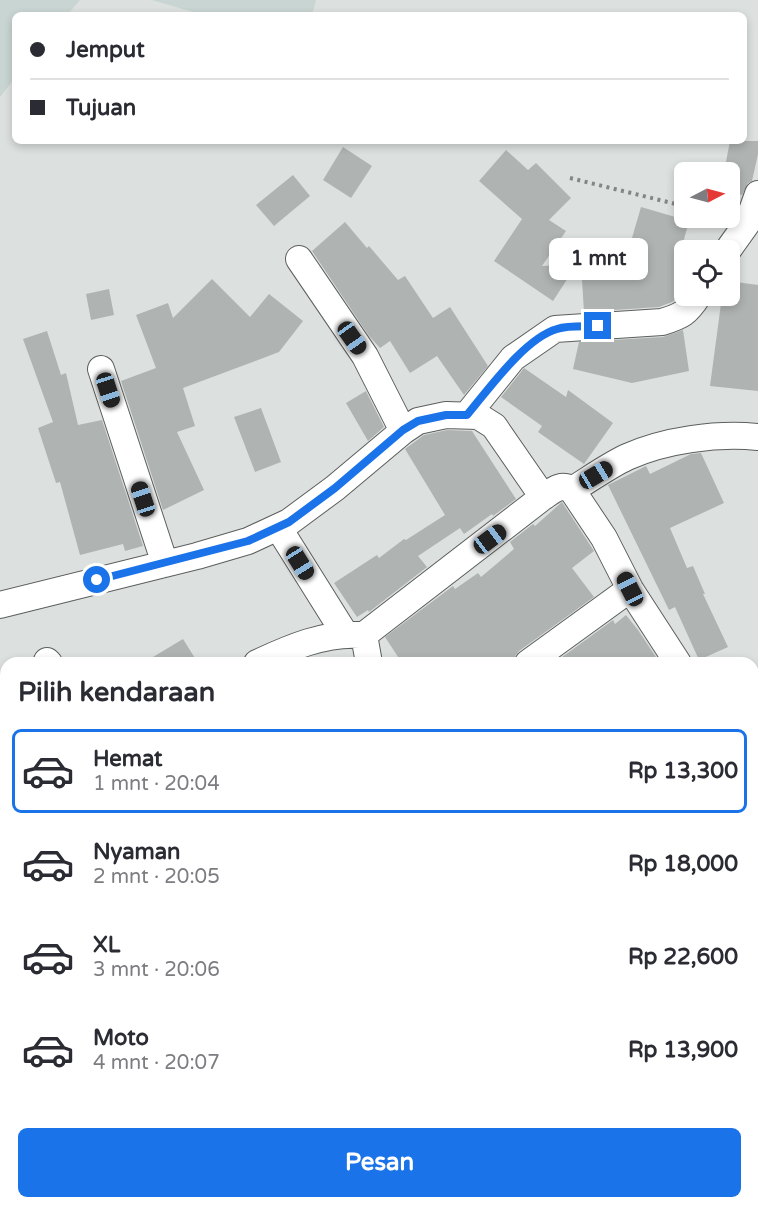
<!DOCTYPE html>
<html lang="id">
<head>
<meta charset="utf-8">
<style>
  body { margin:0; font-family:"Varela Round",sans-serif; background:#f2f2f3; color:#2b2b33; height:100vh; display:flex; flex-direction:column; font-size:22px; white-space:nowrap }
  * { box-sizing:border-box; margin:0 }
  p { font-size:20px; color:#7c7c81 }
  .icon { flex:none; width:33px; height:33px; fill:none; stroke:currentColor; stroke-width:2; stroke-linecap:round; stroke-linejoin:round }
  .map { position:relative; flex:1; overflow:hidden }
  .details { position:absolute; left:0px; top:657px; width:759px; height:552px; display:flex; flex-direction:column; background:#fff; border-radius:18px 18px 0 0; box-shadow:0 3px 9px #0003 }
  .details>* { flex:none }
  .hud { position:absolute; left:12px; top:12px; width:735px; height:132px; border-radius:9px; box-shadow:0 3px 9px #0003; display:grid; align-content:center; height:132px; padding:0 18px; background:#fff }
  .needle { width:39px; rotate:84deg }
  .fabs { position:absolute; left:674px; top:162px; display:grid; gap:12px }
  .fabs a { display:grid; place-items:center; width:66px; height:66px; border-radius:9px; background:#fff; box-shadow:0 3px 9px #0003; font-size:30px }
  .end { position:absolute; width:27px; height:27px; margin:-14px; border:8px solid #1a73e8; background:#fff; box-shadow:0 0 0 3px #fff }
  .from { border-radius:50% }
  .bubble { position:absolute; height:42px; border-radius:9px; background:#fff; box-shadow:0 3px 9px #0003; font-size:20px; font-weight:800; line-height:42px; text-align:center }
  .car { position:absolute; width:18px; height:36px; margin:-18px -9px; border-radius:8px; box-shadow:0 0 4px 2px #0007; background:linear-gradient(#222 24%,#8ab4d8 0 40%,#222 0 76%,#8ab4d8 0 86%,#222 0) }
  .hud b { display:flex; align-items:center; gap:21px; height:57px; font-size:22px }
  .hud b+b { border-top:2px solid #e1e1e2 }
  .hud i { width:15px; height:15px; background:#2b2b33 }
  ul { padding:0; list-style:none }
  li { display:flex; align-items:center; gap:18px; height:84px; margin:0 12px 9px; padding:0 6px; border:3px solid transparent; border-radius:9px }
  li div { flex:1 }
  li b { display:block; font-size:22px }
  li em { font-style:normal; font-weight:800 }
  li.on { border-color:#1a73e8 }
  li>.icon { width:54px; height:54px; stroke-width:1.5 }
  h2 { padding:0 18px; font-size:27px; line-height:72px }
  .action { display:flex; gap:12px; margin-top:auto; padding:12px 18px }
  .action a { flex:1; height:69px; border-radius:9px; background:#1a73e8; color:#fff; font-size:24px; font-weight:800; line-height:69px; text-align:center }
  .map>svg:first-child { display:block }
</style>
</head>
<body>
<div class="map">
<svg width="758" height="1209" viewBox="0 0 758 1209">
  <rect width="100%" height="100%" fill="#dce0df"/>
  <path fill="#c8d5d2" d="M0 0H80L67 15H15V78L0 97Z
    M152 0H316L312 15H203Z"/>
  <path fill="#afb4b2" d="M730 141H758V154L752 181 748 183 742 195 729 192V172H724Z
    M343 147 372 166 351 198 323 180Z
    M506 150 528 170 536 163 571 198 549 220 566 231 542 266 577 264 553 301 494 261 522 219 479 181Z
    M293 175 310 196 274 226 256 205Z
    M641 207 689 221 676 269 679 297 672 302 659 307 584 312 581 264 625 262Z
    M345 222 367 248 369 246 398 280 405 276 433 318 450 307 488 366 464 395 437 356 410 373 390 341 380 348 369 336 312 251Z
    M212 279 250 317 269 294 303 321 279 352 183 388 195 426 177 432 204 490 163 510 121 381 156 368 136 315 168 303 173 318Z
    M729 281 758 285V391L710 386 722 296H729Z
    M109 289 114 315 91 320 86 294Z
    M683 330 689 371 632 383 573 369 579 342 663 337Z
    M47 331 61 375 66 373 78 425 102 420 143 546 125 551 123 544 80 555 60 482 56 483 38 428 53 422 23 339Z
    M524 368 566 397 568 390 613 423 584 464 538 432 542 426 501 397Z
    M366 391 384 427 368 441 346 403Z
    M261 408 281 462 255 472 234 417Z
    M447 430 472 431 516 499 493 516 492 514 464 534 460 528 418 556 427 567 369 612 368 610 357 617 334 583 377 555 379 558 404 539 406 540 445 515 405 449 424 435Z
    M701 453 724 503 670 528 687 568 693 566 705 594H703L728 647 699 660 675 607 669 610 608 485 646 466 650 474 691 454Z
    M562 502 594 551 572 568 594 597 519 651 515 656 513 663H402L385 637 453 586 455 589 478 573 481 577 514 549 510 542 533 524 535 526Z
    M626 615 638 630 660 663H554L613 620 615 624Z
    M183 639 198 663H143Z"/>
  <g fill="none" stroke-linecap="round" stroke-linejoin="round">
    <defs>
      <path id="street" d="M728 250 748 222 758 194
        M299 259 365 356 403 431
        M101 369 165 564
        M467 415 513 358 555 329 662 322C682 316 687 313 698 296
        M572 490C590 479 608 466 627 457 665 440 716 433 758 437
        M278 527 345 634
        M0 605 197 556 248 541 289 522 335 488 403 431 418 421 446 415 478 416 494 426 543 497C552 491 562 482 572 490L604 538 630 589 678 663
        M47 661 49 663
        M257 663C289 648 326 632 361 635
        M369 663 364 635 543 497
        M528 663 630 589
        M0 764 6 771
        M0 817 6 810
        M0 1030 6 1043
        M105 1203 115 1209
        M247 1203 250 1209
        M81 1209 85 1203
        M388 1209 395 1203"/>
    </defs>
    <use href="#street" stroke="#5b5f5e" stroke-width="28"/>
    <path stroke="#848686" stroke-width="4" stroke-dasharray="3 4.5" stroke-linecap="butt" d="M570 178 684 206"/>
    <use href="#street" stroke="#fff" stroke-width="26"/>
  </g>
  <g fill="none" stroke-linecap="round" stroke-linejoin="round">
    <path stroke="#1a73e8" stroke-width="8" d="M97 580 248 541 289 522 335 488 403 430 418 421 446 415H467C488 390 525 338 557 329 570 325 585 327 598 326"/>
  </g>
</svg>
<div class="fabs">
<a><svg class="needle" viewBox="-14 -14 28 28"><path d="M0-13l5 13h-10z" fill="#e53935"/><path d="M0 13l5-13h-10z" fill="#7c7c81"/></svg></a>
<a><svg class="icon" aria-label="locate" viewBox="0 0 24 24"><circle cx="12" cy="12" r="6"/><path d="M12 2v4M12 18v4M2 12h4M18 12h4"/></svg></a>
</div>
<i class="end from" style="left:97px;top:580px"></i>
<i class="end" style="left:598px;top:326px"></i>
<div class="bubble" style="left:549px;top:238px;width:99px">1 mnt</div>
<i class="car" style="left:352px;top:338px;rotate:145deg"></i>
<i class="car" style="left:108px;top:390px;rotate:162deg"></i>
<i class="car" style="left:596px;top:475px;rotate:59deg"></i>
<i class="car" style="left:143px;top:499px;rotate:342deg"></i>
<i class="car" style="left:490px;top:539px;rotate:53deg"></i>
<i class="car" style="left:300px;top:563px;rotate:148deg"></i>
<i class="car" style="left:630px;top:589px;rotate:333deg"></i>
<div class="hud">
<b><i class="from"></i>Jemput</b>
<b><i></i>Tujuan</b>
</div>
<section class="details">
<h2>Pilih kendaraan</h2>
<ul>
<li class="on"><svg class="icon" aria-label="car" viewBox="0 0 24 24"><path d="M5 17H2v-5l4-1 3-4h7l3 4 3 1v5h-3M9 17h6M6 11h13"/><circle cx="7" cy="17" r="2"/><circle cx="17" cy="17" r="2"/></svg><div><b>Hemat</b><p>1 mnt · 20:04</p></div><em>Rp 13,300</em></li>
<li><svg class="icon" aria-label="car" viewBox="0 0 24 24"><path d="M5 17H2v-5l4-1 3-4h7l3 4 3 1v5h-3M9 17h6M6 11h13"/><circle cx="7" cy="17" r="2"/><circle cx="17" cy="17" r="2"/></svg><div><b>Nyaman</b><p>2 mnt · 20:05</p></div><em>Rp 18,000</em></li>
<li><svg class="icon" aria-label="car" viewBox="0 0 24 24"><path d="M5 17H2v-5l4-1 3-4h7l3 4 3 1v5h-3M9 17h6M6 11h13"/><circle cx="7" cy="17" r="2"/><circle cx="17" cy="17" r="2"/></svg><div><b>XL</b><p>3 mnt · 20:06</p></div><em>Rp 22,600</em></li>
<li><svg class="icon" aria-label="car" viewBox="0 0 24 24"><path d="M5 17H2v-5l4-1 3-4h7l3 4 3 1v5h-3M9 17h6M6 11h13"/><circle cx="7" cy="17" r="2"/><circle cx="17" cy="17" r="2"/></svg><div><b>Moto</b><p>4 mnt · 20:07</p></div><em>Rp 13,900</em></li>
</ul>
<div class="action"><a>Pesan</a></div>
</section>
</div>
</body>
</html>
